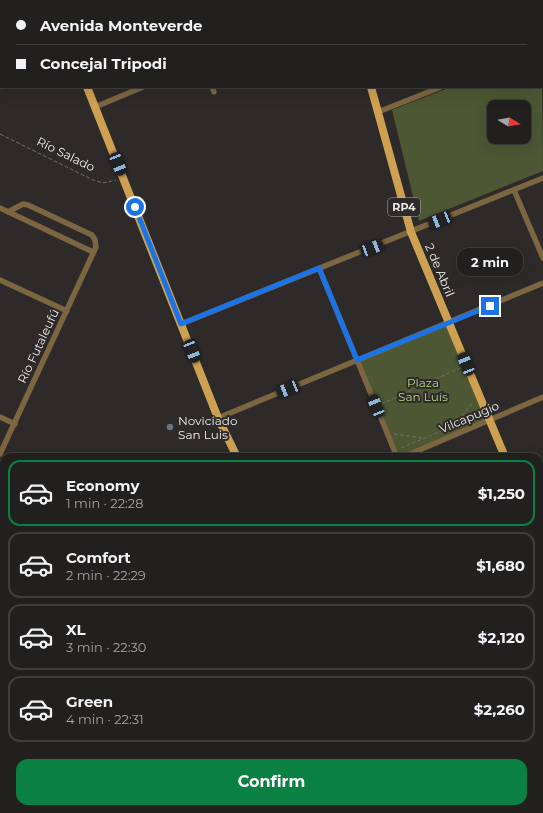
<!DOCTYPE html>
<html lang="en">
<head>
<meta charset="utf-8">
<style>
  body { margin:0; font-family:Montserrat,sans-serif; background:#2a2828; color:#f1f3f6; height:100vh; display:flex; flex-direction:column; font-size:15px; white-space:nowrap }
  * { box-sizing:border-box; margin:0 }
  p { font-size:13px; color:#a2a3a4 }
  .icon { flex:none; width:22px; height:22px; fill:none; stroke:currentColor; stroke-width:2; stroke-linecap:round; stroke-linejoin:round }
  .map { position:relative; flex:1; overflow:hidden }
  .details { position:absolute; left:0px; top:453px; width:543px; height:360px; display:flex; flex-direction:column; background:#22201f; border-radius:12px 12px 0 0; box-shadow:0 4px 16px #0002,0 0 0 1px #3f3e3d }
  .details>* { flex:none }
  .banner { position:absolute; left:0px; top:0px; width:543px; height:88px; box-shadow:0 4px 16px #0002,0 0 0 1px #3f3e3d; display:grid; align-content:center; height:88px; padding:0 16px; background:#22201f }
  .needle { width:26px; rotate:101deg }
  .fabs { position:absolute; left:487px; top:100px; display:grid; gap:8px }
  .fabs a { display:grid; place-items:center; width:44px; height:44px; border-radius:8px; background:#22201f; box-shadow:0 4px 16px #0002,0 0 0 1px #3f3e3d; font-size:20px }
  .end { position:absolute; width:18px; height:18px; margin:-9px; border:5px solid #1a73e8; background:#fff; box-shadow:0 0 0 2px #fff }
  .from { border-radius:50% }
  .bubble { position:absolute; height:28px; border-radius:12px; background:#22201f; box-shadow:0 4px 16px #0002,0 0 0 1px #3f3e3d; font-size:13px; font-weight:700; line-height:28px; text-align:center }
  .car { position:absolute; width:12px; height:24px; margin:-12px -6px; border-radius:5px; box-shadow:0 0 3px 1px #0007; background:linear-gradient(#222 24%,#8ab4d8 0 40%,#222 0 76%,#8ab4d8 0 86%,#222 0) }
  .banner b { display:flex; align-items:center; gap:14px; height:38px; font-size:15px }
  .banner b+b { border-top:1px solid #3f3e3d }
  .banner i { width:10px; height:10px; background:#f1f3f6 }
  ul { padding:7px 0 0; list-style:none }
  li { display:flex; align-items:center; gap:12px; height:66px; margin:0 8px 6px; padding:0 8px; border:2px solid #3f3e3d; border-radius:12px }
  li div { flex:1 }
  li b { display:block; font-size:15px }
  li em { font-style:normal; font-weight:700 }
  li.current { border-color:#0b8043 }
  li>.icon { width:36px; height:36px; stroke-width:1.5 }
  .action { display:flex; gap:8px; margin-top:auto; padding:8px 16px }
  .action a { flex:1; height:46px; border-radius:12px; background:#0b8043; color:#fff; font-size:16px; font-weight:700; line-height:46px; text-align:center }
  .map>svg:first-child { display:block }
</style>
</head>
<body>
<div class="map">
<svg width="543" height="813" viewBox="0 0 543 813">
  <rect width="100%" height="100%" fill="#2d2a29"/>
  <path fill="#4d5734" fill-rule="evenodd" d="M542 62 543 171 419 221 392 110 451 87H542ZM494 107H524V137H494Z
    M449 323 489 420 403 457H397L357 360Z"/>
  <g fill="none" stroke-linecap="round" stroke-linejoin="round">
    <path stroke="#706d6c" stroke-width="1" stroke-dasharray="4 2" stroke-linecap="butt" d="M2 1V0
      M0 14 1 7
      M0 43 1 41
      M0 134 93 180 103 183 116 180
      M381 404 460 368
      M455 425 473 402
      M394 434 425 438
      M401 448 479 415"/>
    <path stroke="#7c6642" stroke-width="5.5" d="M162 0 163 1
      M510 0V1
      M155 1 157 0
      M342 1 345 0
      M542 47 543 46
      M212 87 214 92
      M95 107 143 87
      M378 112 441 87
      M514 190 543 258
      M0 208 93 252
      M319 268 397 457
      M0 280 67 311
      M181 324 543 178
      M0 417 15 424
      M218 418 543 283
      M0 454 96 247 95 240 92 235 28 205 23 204 8 212
      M403 457 543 397
      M539 492 543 490
      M0 539 4 549
      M0 570 4 571
      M539 616 543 614
      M0 649 4 651
      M0 723 4 725
      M539 786 543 784
      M0 800 4 802
      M539 803 543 813
      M20 809 28 813
      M186 809 195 813
      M390 809 392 813
      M75 813 77 809
      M471 813 481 809"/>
    <path stroke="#aa874c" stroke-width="8" d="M26 1V0
      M0 59 1 57
      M0 85 1 83"/>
    <path stroke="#cea052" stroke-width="8" d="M52 0V1
      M337 0 338 1
      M87 87 218 418 237 457
      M371 87 411 232 505 457
      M539 538 543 547
      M539 697 543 700"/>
  </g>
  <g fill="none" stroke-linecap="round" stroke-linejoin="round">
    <path stroke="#1a73e8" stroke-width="5" d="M135 207 181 324 319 268 357 360 490 306"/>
  </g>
  <circle fill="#6b7280" stroke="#2d2a29" stroke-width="1.5" cx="170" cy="427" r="4"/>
  <g text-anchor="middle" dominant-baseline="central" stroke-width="4" stroke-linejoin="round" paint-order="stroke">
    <rect fill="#2d2a29" stroke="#b3b0af" stroke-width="1" x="388" y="198" width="32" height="18" rx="3"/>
    <g font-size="11" font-weight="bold" fill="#eceae9">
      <text x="404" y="207">RP4</text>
    </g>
    <g font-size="12" fill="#eceae9" stroke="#2d2a29">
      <text transform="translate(66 154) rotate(26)">Río Salado</text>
      <text transform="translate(440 270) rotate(67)">2 de Abril</text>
      <text transform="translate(38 346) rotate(-65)">Río Futaleufú</text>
      <text transform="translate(469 417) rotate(-23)">Vilcapugio</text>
    </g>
    <g font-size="12" fill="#bad187" stroke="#2d2a29">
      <text x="423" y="382">Plaza<tspan x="423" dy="14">San Luís</tspan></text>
    </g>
    <g font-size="12" fill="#eceae9" stroke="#2d2a29" text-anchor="start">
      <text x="178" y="420">Noviciado<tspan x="178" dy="14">San Luis</tspan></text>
    </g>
  </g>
</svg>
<div class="fabs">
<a><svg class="needle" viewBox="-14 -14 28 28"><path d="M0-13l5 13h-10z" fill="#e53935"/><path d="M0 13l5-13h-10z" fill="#a2a3a4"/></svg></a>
</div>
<i class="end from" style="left:135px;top:207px"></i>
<i class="end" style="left:490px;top:306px"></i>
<div class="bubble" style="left:457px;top:248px;width:66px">2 min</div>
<i class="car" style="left:118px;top:164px;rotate:158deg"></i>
<i class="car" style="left:440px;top:220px;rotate:248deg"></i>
<i class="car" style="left:372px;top:248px;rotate:69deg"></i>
<i class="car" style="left:192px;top:351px;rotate:158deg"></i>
<i class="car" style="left:466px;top:364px;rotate:338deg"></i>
<i class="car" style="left:288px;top:389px;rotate:248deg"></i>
<i class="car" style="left:376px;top:406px;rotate:338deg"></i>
<div class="banner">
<b><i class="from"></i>Avenida Monteverde</b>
<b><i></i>Concejal Tripodi</b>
</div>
<section class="details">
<ul>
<li class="current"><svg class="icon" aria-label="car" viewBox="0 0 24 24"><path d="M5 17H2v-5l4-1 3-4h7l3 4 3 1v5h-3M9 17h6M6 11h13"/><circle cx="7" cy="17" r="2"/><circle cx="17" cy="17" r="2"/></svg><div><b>Economy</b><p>1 min · 22:28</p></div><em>$1,250</em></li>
<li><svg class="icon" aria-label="car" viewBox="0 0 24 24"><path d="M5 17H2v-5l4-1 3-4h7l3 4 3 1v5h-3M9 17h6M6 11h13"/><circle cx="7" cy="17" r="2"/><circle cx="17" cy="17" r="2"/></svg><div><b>Comfort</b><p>2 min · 22:29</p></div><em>$1,680</em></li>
<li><svg class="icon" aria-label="car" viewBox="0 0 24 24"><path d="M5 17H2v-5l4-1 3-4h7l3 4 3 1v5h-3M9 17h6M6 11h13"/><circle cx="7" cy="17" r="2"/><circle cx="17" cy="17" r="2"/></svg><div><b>XL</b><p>3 min · 22:30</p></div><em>$2,120</em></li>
<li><svg class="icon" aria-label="car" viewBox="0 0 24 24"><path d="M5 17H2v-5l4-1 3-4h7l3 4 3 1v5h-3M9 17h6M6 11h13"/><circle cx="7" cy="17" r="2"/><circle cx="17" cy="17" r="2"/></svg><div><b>Green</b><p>4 min · 22:31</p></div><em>$2,260</em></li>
</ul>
<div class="action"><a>Confirm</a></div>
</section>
</div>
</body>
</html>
